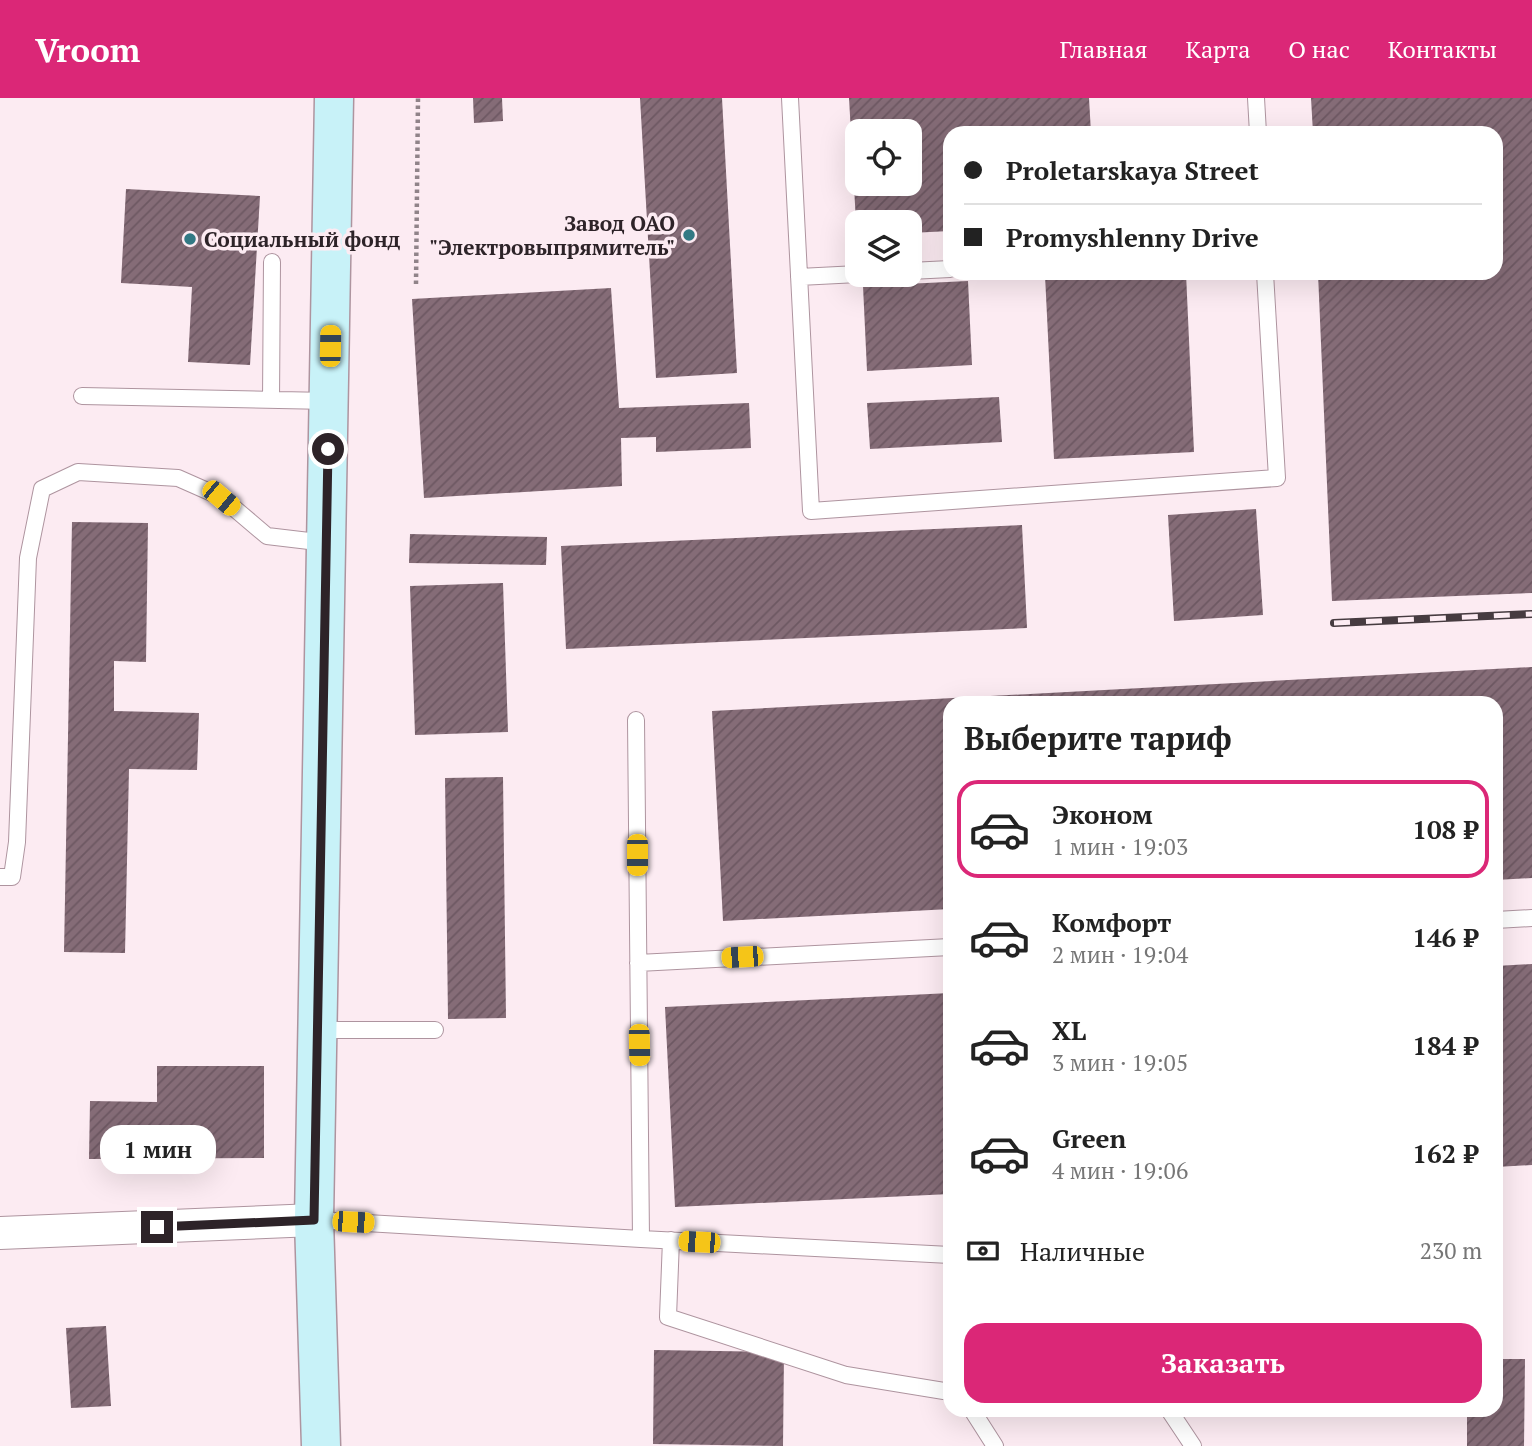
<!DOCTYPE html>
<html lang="ru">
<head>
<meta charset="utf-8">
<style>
  body { margin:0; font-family:"PT Serif",serif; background:#f6f6f6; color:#222; height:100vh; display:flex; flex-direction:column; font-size:26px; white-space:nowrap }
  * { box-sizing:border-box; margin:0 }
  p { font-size:23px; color:#767676 }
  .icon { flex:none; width:38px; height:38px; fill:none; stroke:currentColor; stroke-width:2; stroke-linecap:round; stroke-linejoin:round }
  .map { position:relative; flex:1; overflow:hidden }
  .details { position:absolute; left:943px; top:598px; width:560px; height:721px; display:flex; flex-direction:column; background:#fff; border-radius:21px; box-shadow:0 7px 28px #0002 }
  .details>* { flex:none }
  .hud { position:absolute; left:943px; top:28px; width:560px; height:154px; border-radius:21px; box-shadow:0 7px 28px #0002; display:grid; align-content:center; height:154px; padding:0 21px; background:#fff }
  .fabs { position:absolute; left:845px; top:21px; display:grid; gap:14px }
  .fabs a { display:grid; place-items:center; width:77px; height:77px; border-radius:14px; background:#fff; box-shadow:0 7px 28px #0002; font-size:35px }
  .end { position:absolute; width:32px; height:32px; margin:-16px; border:9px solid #2d2328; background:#fff; box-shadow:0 0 0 4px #fff }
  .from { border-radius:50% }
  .bubble { position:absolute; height:49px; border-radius:21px; background:#fff; box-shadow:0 7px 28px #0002; font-size:23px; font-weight:600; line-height:49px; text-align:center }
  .car { position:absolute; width:21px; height:42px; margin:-21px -10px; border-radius:9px; box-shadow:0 0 5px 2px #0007; background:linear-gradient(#f5c518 24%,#345 0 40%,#f5c518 0 76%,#345 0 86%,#f5c518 0) }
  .hud b { display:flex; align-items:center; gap:24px; height:66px; font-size:26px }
  .hud b+b { border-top:2px solid #e0e0e0 }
  .hud i { width:18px; height:18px; background:#222 }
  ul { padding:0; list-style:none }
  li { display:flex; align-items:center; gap:21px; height:98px; margin:0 14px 10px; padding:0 7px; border:4px solid transparent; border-radius:21px }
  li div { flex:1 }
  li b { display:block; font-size:26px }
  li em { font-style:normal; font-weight:600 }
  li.selected { border-color:#db2777 }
  li>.icon { width:63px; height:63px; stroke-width:1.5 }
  h2 { padding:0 21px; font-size:32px; line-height:84px }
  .pay { display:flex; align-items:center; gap:18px; height:77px; padding:0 21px; font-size:26px }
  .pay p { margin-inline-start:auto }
  .button { display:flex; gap:14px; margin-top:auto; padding:14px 21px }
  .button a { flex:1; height:80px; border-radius:21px; background:#db2777; color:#fff; font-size:28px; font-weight:600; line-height:80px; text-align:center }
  header { display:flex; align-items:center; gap:42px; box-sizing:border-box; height:98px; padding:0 35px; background:#db2777; color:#fff }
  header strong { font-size:33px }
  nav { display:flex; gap:38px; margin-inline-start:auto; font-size:24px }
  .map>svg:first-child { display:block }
</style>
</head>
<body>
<header>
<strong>Vroom</strong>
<nav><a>Главная</a><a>Карта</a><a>О нас</a><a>Контакты</a></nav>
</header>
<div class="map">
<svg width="1532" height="1348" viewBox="0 0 1532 1348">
  <defs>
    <pattern id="building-hatch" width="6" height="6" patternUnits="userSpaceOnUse" patternTransform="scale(1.75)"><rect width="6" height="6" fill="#856c77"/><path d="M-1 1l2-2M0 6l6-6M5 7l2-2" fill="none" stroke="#6d5862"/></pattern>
  </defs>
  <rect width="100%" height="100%" fill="#fcebf2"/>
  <path fill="url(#building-hatch)" fill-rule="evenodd" d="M473 0H502L503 23 474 25Z
    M640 0H722L737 275 656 280Z
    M849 0H1089L1091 35H950V133L910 135V124H856ZM858 33H910V86H858Z
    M1311 0H1532V495L1332 503 1318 175H1496V35H1313Z
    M126 91 260 98 250 267 188 264 192 189 121 185Z
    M1090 175H1186L1194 354 1054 361 1045 177Z
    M968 183 972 267 867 273 863 188Z
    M611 190 619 310 749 305 751 350 656 354V339L621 340 622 388 424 400 412 201Z
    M999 299 1002 344 870 351 867 305Z
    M1256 411 1263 517 1174 523 1168 417Z
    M72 424 148 425 146 564 114 563V613L199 615 197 672 129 671 125 855 64 854Z
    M1022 427 1027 530 566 551 561 448Z
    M410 436 547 439 546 467 409 465Z
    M503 485 508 634 415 637 410 488Z
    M1532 569V780L1496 782V606H950V811L723 823 712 613Z
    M503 679 506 920 448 921 445 680Z
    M1532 866V1067L1496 1069V868Z
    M950 895V1096L675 1109 665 909Z
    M157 968H264V1060L89 1061 90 1003 157 1004Z
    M106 1228 111 1308 71 1310 66 1230Z
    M654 1252 784 1254 783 1348 653 1346Z
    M1496 1261H1525L1524 1348H1467V1312H1496Z"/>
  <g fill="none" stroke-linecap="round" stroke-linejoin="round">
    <defs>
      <path id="lane" d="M790 0 811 413 1277 380 1265 175
        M1256 0 1258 35
        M910 173 950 171
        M799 179 858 176
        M82 298 329 303
        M271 302 272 164
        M636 622 641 1141 950 1157
        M0 779H12L17 744 28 460 42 391 78 374 178 380 221 399 267 438 326 445
        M1496 822 1532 820
        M638 865 950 849
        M317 932H435
        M315 1122 641 1141
        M671 1142 668 1219 846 1277 950 1294
        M972 1312 995 1348
        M1169 1312 1193 1348"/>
      <path id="street" d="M0 1135 314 1122"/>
      <path id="secondary" d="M321 1348 314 1122 334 0"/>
    </defs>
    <use href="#lane" stroke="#ae949f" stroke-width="18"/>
    <use href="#street" stroke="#ae949f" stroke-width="34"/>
    <use href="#secondary" stroke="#ae949f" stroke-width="41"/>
    <path stroke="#908389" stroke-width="4.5" stroke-dasharray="3.5 3.5" stroke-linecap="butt" d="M416 186 418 0"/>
    <use href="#lane" stroke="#fff" stroke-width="16"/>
    <use href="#street" stroke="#fff" stroke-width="32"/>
    <use href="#secondary" stroke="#c8f2f8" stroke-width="38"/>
    <defs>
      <path id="rail" d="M1334 525 1532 516"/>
    </defs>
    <use href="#rail" stroke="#463b40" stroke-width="8"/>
    <use href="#rail" stroke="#fcebf2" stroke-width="5" stroke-dasharray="16" stroke-linecap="butt"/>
  </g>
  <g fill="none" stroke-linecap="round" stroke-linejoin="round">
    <path stroke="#2d2328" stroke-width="9" d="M157 1129 314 1122 328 351"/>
  </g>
  <g fill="#327984" stroke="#fcebf2" stroke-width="2.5">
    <circle cx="689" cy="137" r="7"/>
    <circle cx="190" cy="141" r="7"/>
  </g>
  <g text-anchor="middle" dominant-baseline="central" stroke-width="7" stroke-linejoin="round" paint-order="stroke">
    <g font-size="21" font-weight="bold" fill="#2d2328" stroke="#fcebf2" text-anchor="end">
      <text x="675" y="125">Завод ОАО<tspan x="675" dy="24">"Электровыпрямитель"</tspan></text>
      <text x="204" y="141" text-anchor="start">Социальный фонд</text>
    </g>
  </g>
</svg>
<div class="fabs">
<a><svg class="icon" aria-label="locate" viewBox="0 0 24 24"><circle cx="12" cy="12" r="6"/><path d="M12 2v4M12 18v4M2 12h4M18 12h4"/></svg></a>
<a><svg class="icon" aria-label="layers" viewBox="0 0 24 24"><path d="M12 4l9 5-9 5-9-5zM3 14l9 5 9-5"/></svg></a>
</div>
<i class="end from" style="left:328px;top:351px"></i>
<i class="end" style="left:157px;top:1129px"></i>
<div class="bubble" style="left:100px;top:1027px;width:116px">1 мин</div>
<i class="car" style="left:330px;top:248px;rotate:1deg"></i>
<i class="car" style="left:221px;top:400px;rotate:130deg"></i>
<i class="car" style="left:637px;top:757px;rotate:180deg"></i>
<i class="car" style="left:742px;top:859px;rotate:267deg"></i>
<i class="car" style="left:639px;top:947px;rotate:179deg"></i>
<i class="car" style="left:353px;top:1124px;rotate:93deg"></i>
<i class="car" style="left:699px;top:1144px;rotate:273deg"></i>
<div class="hud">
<b><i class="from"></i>Proletarskaya Street</b>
<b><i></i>Promyshlenny Drive</b>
</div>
<section class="details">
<h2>Выберите тариф</h2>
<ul>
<li class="selected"><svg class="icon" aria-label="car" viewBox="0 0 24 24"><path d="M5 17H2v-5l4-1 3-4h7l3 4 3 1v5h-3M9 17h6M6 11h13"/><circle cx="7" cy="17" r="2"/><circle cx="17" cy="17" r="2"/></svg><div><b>Эконом</b><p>1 мин · 19:03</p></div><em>108 ₽</em></li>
<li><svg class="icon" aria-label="car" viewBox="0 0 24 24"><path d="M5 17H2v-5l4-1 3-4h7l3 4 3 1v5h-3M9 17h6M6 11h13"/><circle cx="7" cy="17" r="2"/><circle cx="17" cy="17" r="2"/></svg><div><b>Комфорт</b><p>2 мин · 19:04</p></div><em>146 ₽</em></li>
<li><svg class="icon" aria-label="car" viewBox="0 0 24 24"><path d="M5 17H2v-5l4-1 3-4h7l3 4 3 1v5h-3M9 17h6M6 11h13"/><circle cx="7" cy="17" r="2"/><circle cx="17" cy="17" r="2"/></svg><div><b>XL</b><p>3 мин · 19:05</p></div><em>184 ₽</em></li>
<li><svg class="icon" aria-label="car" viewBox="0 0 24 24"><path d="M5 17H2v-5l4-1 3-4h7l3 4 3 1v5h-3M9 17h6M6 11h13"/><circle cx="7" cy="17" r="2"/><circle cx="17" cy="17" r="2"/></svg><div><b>Green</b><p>4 мин · 19:06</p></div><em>162 ₽</em></li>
</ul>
<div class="pay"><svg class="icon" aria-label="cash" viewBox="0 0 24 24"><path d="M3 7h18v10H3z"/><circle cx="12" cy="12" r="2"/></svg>Наличные<p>230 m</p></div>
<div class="button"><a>Заказать</a></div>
</section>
</div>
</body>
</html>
